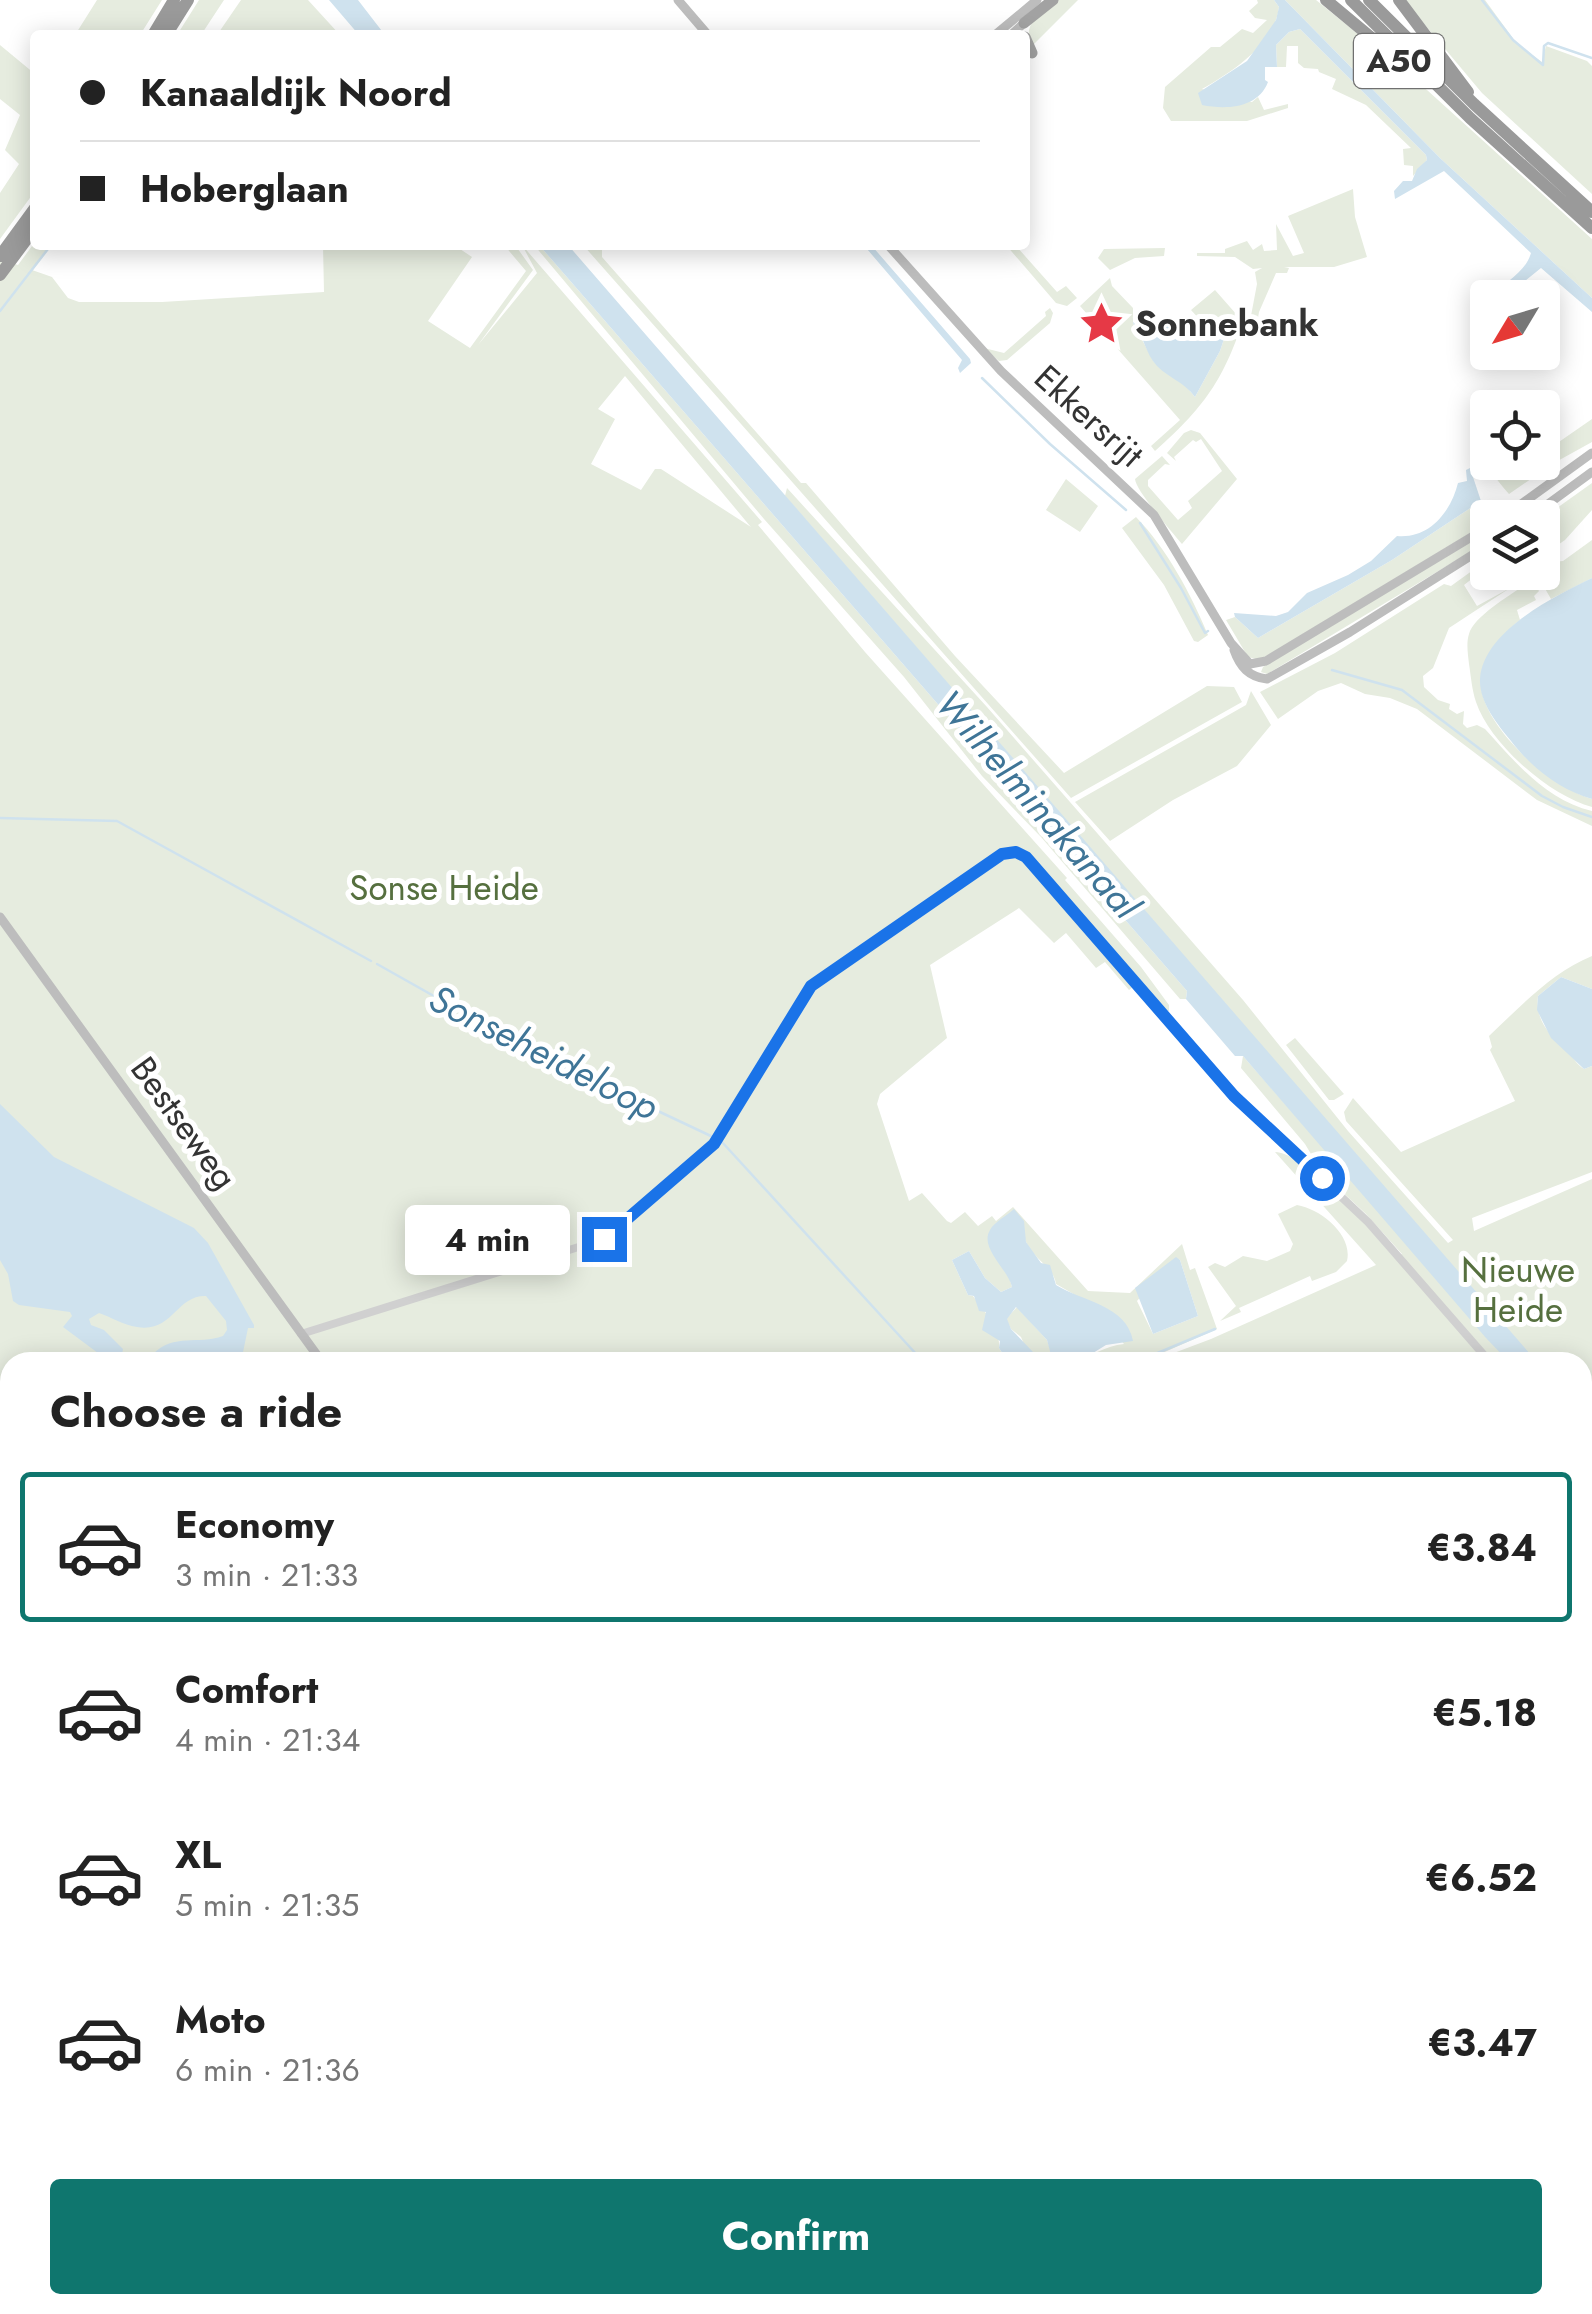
<!DOCTYPE html>
<html lang="en">
<head>
<meta charset="utf-8">
<style>
  body { margin:0; font-family:Jost,sans-serif; background:#f6f6f6; color:#222; height:100vh; display:flex; flex-direction:column; font-size:38px; white-space:nowrap }
  * { box-sizing:border-box; margin:0 }
  p { font-size:32px; color:#767676 }
  .icon { flex:none; width:55px; height:55px; fill:none; stroke:currentColor; stroke-width:2; stroke-linecap:round; stroke-linejoin:round }
  .map { position:relative; flex:1; overflow:hidden }
  .drawer { position:absolute; left:0px; top:1352px; width:1592px; height:962px; display:flex; flex-direction:column; background:#fff; border-radius:30px 30px 0 0; box-shadow:0 5px 25px #0003 }
  .drawer>* { flex:none }
  .top-card { position:absolute; left:30px; top:30px; width:1000px; height:220px; border-radius:10px; box-shadow:0 5px 25px #0003; display:grid; align-content:center; height:220px; padding:0 50px; background:#fff }
  .needle { width:65px; rotate:232deg }
  .buttons { position:absolute; left:1470px; top:280px; display:grid; gap:20px }
  .buttons a { display:grid; place-items:center; width:90px; height:90px; border-radius:10px; background:#fff; box-shadow:0 5px 25px #0003; font-size:50px }
  .end { position:absolute; width:45px; height:45px; margin:-22px; border:12px solid #1a73e8; background:#fff; box-shadow:0 0 0 5px #fff }
  .from { border-radius:50% }
  .bubble { position:absolute; height:70px; border-radius:10px; background:#fff; box-shadow:0 5px 25px #0003; font-size:32px; font-weight:700; line-height:70px; text-align:center }
  .top-card b { display:flex; align-items:center; gap:35px; height:95px; font-size:38px }
  .top-card b+b { border-top:2px solid #e0e0e0 }
  .top-card i { width:25px; height:25px; background:#222 }
  ul { padding:0; list-style:none }
  li { display:flex; align-items:center; gap:30px; height:150px; margin:0 20px 15px; padding:0 30px; border:5px solid transparent; border-radius:10px }
  li div { flex:1 }
  li b { display:block; font-size:38px }
  li em { font-style:normal; font-weight:700 }
  li.active { border-color:#0f766e }
  li>.icon { width:90px; height:90px; stroke-width:1.5 }
  h2 { padding:0 50px; font-size:45px; line-height:120px }
  .action { display:flex; gap:20px; margin-top:auto; padding:20px 50px }
  .action a { flex:1; height:115px; border-radius:10px; background:#0f766e; color:#fff; font-size:40px; font-weight:700; line-height:115px; text-align:center }
  .map>svg:first-child { display:block }
</style>
</head>
<body>
<div class="map">
<svg width="1592" height="2314" viewBox="0 0 1592 2314">
  <rect width="100%" height="100%" fill="#fff"/>
  <path fill="#e6ecdf" fill-rule="evenodd" d="M97 0H162L140 35H75Z
    M199 0H224L201 35H177Z
    M241 0H308L340 35H217Z
    M1058 0H1078L1032 46C1021 23 1041 13 1058 0Z
    M1257 0H1274L1279 7C1275 44 1232 72 1202 89L1252 102 1258 97 1264 110 1288 104V108L1247 121H1171L1163 108 1165 87 1211 47H1220L1242 29 1253 33 1267 20 1255 18 1249 11 1258 3Z
    M1285 0H1316L1427 90 1592 239V298L1440 158Z
    M1404 0H1485L1517 44 1542 62 1546 46 1587 61 1592 66V194L1482 93Z
    M1300 29 1426 155 1427 160 1413 176V166L1404 165 1403 149 1411 148 1366 105 1332 89 1336 79 1319 72 1318 69 1304 68 1298 63V46H1287L1286 67H1277L1276 45 1289 32Z
    M0 45 35 74V191L0 239V193L19 164 5 150 20 115 0 99Z
    M1353 189 1355 217 1367 257 1334 267H1284L1289 268 1287 273H1276L1259 312 1257 324 1250 321 1257 284 1255 272 1262 268 1253 269 1235 257 1197 256V253H1225V249L1247 241 1253 250 1262 244 1264 251 1277 250 1276 224 1293 256 1304 253 1288 216Z
    M35 242V245H50L32 270 52 277 68 298 79 302H162L324 292 323 245H454L472 257 428 321 470 348 526 271 504 245H515L533 270 478 345 537 273 522 245 762 522 758 525 865 652 1067 878 1065 880 1141 967 1169 1005V1011L1164 1012 1134 986 1129 990 1105 962 1096 968 1066 933 1054 943 1019 908 930 965 947 1038 880 1094 877 1104 909 1201 922 1193 947 1221 951 1223 965 1212 978 1226 992 1216 996 1221 1013 1207 1088 1291 1130 1293 1182 1244 1190 1270 1195 1268 1217 1329 1142 1362H1024L1030 1358 1021 1337 1011 1329 1006 1319 1017 1307 1047 1340 1052 1355H1064L1073 1361C1092 1356 1105 1346 1124 1344L1089 1303 1056 1284C1054 1267 1033 1259 1026 1242 1021 1230 1022 1221 1014 1210 967 1249 1004 1251 1012 1287L1001 1292 985 1278 969 1251 952 1260 968 1295 973 1296C984 1311 1001 1329 999 1348L1008 1362H10V1861L0 1855V259L18 265ZM625 376 750 526 751 527 661 469H655L641 490 591 464 615 419 598 409ZM1176 1258 1180 1260 1198 1316 1153 1334 1137 1301Z
    M534 245H539L1187 991 1186 999H1180L1041 837 982 776 904 677 764 519Z
    M583 245H602V257L801 483H806L955 656 1064 773 1207 686 1234 687 1242 702 1071 798Z
    M1006 245 1017 247 1057 292 1066 286 1077 298 1067 306 1056 303Z
    M1165 248 1164 256 1135 258 1110 270 1098 258 1104 249Z
    M1110 278 1112 286 1133 308V323L1154 362 1181 380 1195 397 1220 351 1229 324 1202 322 1191 310 1215 290 1237 315 1247 308C1226 376 1208 404 1155 451L1151 446 1180 420 1080 306Z
    M1050 308 1053 313 1050 323 1007 360 999 361 984 348 1004 353 1046 316 1045 312Z
    M1592 419V442L1554 463 1509 494C1496 480 1484 462 1478 444L1487 442 1488 462H1542L1543 453Z
    M1191 430 1200 433 1237 479 1182 544C1172 532 1136 491 1135 479L1162 456 1170 465 1165 464 1148 480V486L1178 520 1192 508 1188 501 1222 471 1201 439 1196 442 1193 440 1174 457 1176 461 1167 453 1184 433Z
    M1066 479 1098 506 1080 532 1046 510Z
    M1592 483V510L1565 540 1552 549 1544 547 1543 518Z
    M787 488 987 707 1243 1000 1348 1131 1448 1243 1453 1240 1346 1121 1344 1112 1353 1098 1401 1152 1515 1101 1490 1050 1492 1047 1489 1036C1520 1007 1552 972 1592 956V989L1561 977 1538 996C1535 1021 1550 1035 1567 1051 1574 1058 1576 1064 1584 1069L1592 1066V1172L1472 1218 1474 1231 1592 1179V2314H383L385 2305H1582V1362H1150L1211 1339 1376 1265 1275 1152C1305 1152 1372 1232 1394 1257L1402 1254 1366 1214 1323 1174 1305 1144 1241 1068 1243 1056 1348 1176 1363 1163 785 496Z
    M1481 501 1490 509 1482 526 1260 660 1248 657 1226 620 1235 617 1258 638 1392 560Z
    M1136 517C1167 549 1191 594 1208 635L1198 642 1194 641 1164 585 1122 528Z
    M1487 530V541L1480 546 1267 674 1261 672 1263 667Z
    M1592 540V578L1551 599 1536 573 1542 572 1543 563 1563 561Z
    M1487 560V567L1464 585 1477 606 1510 588 1449 628 1433 668 1423 676 1424 687 1438 700 1450 704 1449 709 1457 714 1464 711 1463 724 1467 728 1477 725 1485 729C1516 763 1546 800 1592 811V826L1537 800 1417 709 1390 698 1365 694 1341 683 1318 691 1278 719 1260 692 1335 653 1444 584 1451 586Z
    M1532 580 1539 591 1534 596 1536 600 1517 610 1520 620C1504 633 1483 655 1481 677 1476 723 1552 788 1592 799V807C1550 796 1490 744 1476 702 1472 690 1471 677 1469 664 1468 655 1466 643 1469 634 1474 615 1516 592 1532 580Z
    M1251 691 1271 725 1237 766 1173 800 1110 841 1075 802 1246 705Z
    M1295 1038 1344 1094 1334 1100H1329L1286 1045Z
    M1297 1205C1321 1209 1353 1235 1347 1261L1336 1272 1312 1281 1310 1276 1239 1308 1241 1312 1220 1321 1236 1306 1208 1267 1215 1263 1225 1267 1243 1256 1267 1261 1290 1251 1293 1244 1278 1214Z
    M0 1866 10 1872V2128L0 2143Z"/>
  <path fill="#cfe2ee" d="M329 0H358L385 35H359Z
    M1274 0H1285L1440 158 1592 298V312L1541 268 1505 297H1494C1504 280 1525 274 1531 253L1444 171 1395 199 1394 191 1403 181H1412L1417 169 1427 160 1426 155 1300 29 1289 32 1276 45 1277 67H1265V80L1268 82C1258 108 1227 110 1202 105L1198 93 1247 61 1276 20 1279 7Z
    M539 245H568L1537 1362H1509L1486 1338 1243 1056H1235L1186 999 1187 991Z
    M872 246 970 359 971 363 960 373 958 368 962 360 867 249Z
    M1137 319 1178 321 1186 326 1192 321 1229 324 1220 351 1195 397C1183 381 1170 379 1157 366 1145 353 1144 336 1133 323Z
    M1470 468 1481 501 1392 560 1258 638 1235 617 1234 613 1276 616 1288 612 1307 593 1348 575 1371 561 1397 536C1430 539 1451 511 1458 483L1467 481 1466 470Z
    M1592 578V799C1560 790 1531 767 1511 741 1497 724 1479 702 1480 679 1483 631 1555 596 1592 578Z
    M1561 977 1592 989V1066L1584 1069 1551 1038 1537 1010 1538 996Z
    M0 1104 54 1157 194 1228 208 1243 254 1325V1328H248L241 1362H154L153 1354C174 1333 198 1345 223 1336L227 1330 226 1321 206 1296C176 1295 173 1333 137 1327 123 1325 111 1317 99 1313L89 1319 91 1325 104 1330 123 1349 122 1355 113 1360 102 1356 63 1327 72 1316 70 1312 19 1305 13 1301 8 1274 0 1260Z
    M1014 1209 1024 1221 1026 1242 1041 1263 1050 1265 1056 1285C1081 1301 1127 1305 1133 1341L1106 1345 1080 1361 1051 1355 1047 1340 1016 1307 1007 1319 1011 1329 1033 1352 1024 1362H1008L999 1348 1000 1341 982 1330 986 1312 979 1311 974 1296 968 1295 952 1260 969 1251 985 1278 1001 1292 1012 1287C1008 1269 979 1248 990 1230 994 1222 1008 1215 1014 1209Z
    M1176 1257 1180 1260 1198 1316 1153 1334 1135 1288Z"/>
  <g fill="none" stroke-linecap="round" stroke-linejoin="round">
    <path stroke="#cfe2ee" stroke-width="2.5" d="M1482 0 1513 40 1543 65 1544 46 1548 43 1592 58
      M0 311 51 245
      M982 378 1050 444 1126 510
      M1140 523 1181 588 1205 633 1208 631
      M1332 670 1402 690 1542 796 1563 807 1592 817
      M0 818 117 821 371 961
      M377 964 535 1053 713 1137
      M722 1142 918 1356
      M923 1362H924
      M1136 1362 1215 1329"/>
    <path stroke="#d0d0d0" stroke-width="8" d="M301 1334 604 1239 714 1144 811 986 1001 854 1016 852 1026 857 1234 1096 1368 1222 1490 1362
      M1582 1469 1592 1480"/>
    <path stroke="#bdbdbd" stroke-width="9" d="M678 0 708 35
      M995 35 1037 0
      M1011 35 1024 23
      M888 245 1001 371 1154 515 1231 643 1250 664 1266 661 1488 527
      M1502 518 1592 453
      M1529 518 1592 472
      M1234 650C1240 667 1249 677 1267 679L1350 632 1488 545
      M0 917 322 1362
      M885 2305 891 2314"/>
    <path stroke="#a2a2a2" stroke-width="11" d="M1024 23 1053 0
      M1025 37 1032 53"/>
    <path stroke="#9a9a9a" stroke-width="12" d="M1326 0 1409 69
      M1351 0 1470 118 1592 228
      M1369 0 1474 104 1592 212
      M1399 0 1468 92
      M153 35 174 0
      M166 35 188 0
      M0 256 35 208
      M0 275 35 228"/>
  </g>
  <g fill="none" stroke-linecap="round" stroke-linejoin="round">
    <path stroke="#1a73e8" stroke-width="12" d="M604 1239 714 1144 811 986 1002 854 1016 852 1026 857 1234 1096 1322 1178"/>
  </g>
  <defs>
    <symbol id="sight-bare" viewBox="-9 -9 18 18"><path d="M0-6L1.8-2.2L6-1.7L2.9 1.2L3.7 5.4L0 3.3L-3.7 5.4L-2.9 1.2L-6-1.7L-1.8-2.2Z" fill="#e63946" stroke="#fff" stroke-width="2.5" paint-order="stroke"/></symbol>
  </defs>
  <g fill-rule="evenodd">
    <use href="#sight-bare" x="1070" y="292" width="63" height="63"/>
  </g>
  <g text-anchor="middle" dominant-baseline="central" stroke-width="10" stroke-linejoin="round" paint-order="stroke">
    <rect fill="#fff" stroke="#707070" stroke-width="2.5" x="1354" y="34" width="90" height="54" rx="8"/>
    <g font-size="32" font-weight="bold" fill="#333">
      <text x="1399" y="61">A50</text>
    </g>
    <g font-size="35" font-weight="bold" fill="#333" stroke="#fff" text-anchor="start">
      <text x="1135" y="324">Sonnebank</text>
    </g>
    <g font-size="35" fill="#333" stroke="#fff">
      <text transform="translate(1089 416) rotate(42)">Ekkersrijt</text>
      <text transform="translate(184 1123) rotate(54)">Bestseweg</text>
    </g>
    <g font-size="35" fill="#56703f" stroke="#fff">
      <text x="444" y="888">Sonse Heide</text>
      <text x="1518" y="1270">Nieuwe<tspan x="1518" dy="40">Heide</tspan></text>
    </g>
    <g font-size="38" font-style="italic" fill="#3f7597" stroke="#fff">
      <text transform="translate(1038 804) rotate(49)">Wilhelminakanaal</text>
      <text transform="translate(544 1052) rotate(27)">Sonseheideloop</text>
    </g>
  </g>
</svg>
<div class="buttons">
<a><svg class="needle" viewBox="-14 -14 28 28"><path d="M0-13l5 13h-10z" fill="#e53935"/><path d="M0 13l5-13h-10z" fill="#767676"/></svg></a>
<a><svg class="icon" aria-label="locate" viewBox="0 0 24 24"><circle cx="12" cy="12" r="6"/><path d="M12 2v4M12 18v4M2 12h4M18 12h4"/></svg></a>
<a><svg class="icon" aria-label="layers" viewBox="0 0 24 24"><path d="M12 4l9 5-9 5-9-5zM3 14l9 5 9-5"/></svg></a>
</div>
<i class="end from" style="left:1322px;top:1178px"></i>
<i class="end" style="left:604px;top:1239px"></i>
<div class="bubble" style="left:405px;top:1205px;width:165px">4 min</div>
<div class="top-card">
<b><i class="from"></i>Kanaaldijk Noord</b>
<b><i></i>Hoberglaan</b>
</div>
<section class="drawer">
<h2>Choose a ride</h2>
<ul>
<li class="active"><svg class="icon" aria-label="car" viewBox="0 0 24 24"><path d="M5 17H2v-5l4-1 3-4h7l3 4 3 1v5h-3M9 17h6M6 11h13"/><circle cx="7" cy="17" r="2"/><circle cx="17" cy="17" r="2"/></svg><div><b>Economy</b><p>3 min · 21:33</p></div><em>€3.84</em></li>
<li><svg class="icon" aria-label="car" viewBox="0 0 24 24"><path d="M5 17H2v-5l4-1 3-4h7l3 4 3 1v5h-3M9 17h6M6 11h13"/><circle cx="7" cy="17" r="2"/><circle cx="17" cy="17" r="2"/></svg><div><b>Comfort</b><p>4 min · 21:34</p></div><em>€5.18</em></li>
<li><svg class="icon" aria-label="car" viewBox="0 0 24 24"><path d="M5 17H2v-5l4-1 3-4h7l3 4 3 1v5h-3M9 17h6M6 11h13"/><circle cx="7" cy="17" r="2"/><circle cx="17" cy="17" r="2"/></svg><div><b>XL</b><p>5 min · 21:35</p></div><em>€6.52</em></li>
<li><svg class="icon" aria-label="car" viewBox="0 0 24 24"><path d="M5 17H2v-5l4-1 3-4h7l3 4 3 1v5h-3M9 17h6M6 11h13"/><circle cx="7" cy="17" r="2"/><circle cx="17" cy="17" r="2"/></svg><div><b>Moto</b><p>6 min · 21:36</p></div><em>€3.47</em></li>
</ul>
<div class="action"><a>Confirm</a></div>
</section>
</div>
</body>
</html>
